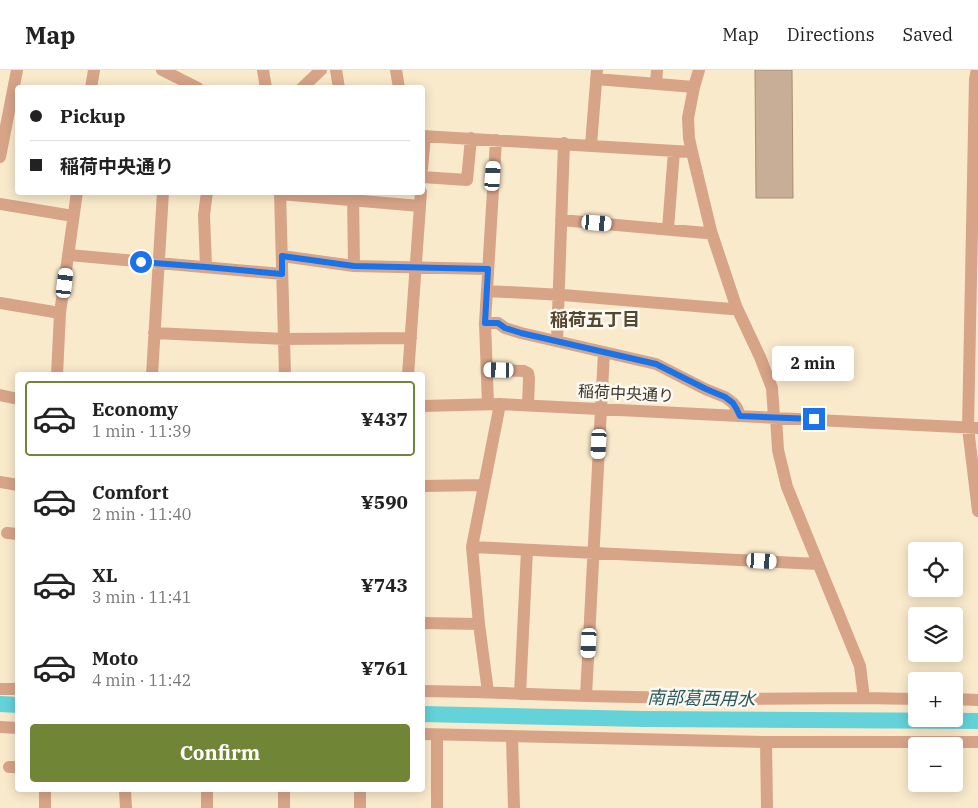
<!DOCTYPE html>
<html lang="en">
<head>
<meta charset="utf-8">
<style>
  body { margin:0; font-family:"IBM Plex Serif","Noto Sans JP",serif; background:#f6f6f6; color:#222; height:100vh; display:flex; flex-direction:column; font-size:19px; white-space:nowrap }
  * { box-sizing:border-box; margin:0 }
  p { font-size:16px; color:#767676 }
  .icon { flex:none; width:28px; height:28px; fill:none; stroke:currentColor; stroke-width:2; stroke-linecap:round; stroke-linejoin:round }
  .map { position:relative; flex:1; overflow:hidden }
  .drawer { position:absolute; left:15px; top:302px; width:410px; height:420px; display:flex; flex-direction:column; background:#fff; border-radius:5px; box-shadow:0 2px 12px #0003 }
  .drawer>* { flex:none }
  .hud { position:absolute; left:15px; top:15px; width:410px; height:110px; border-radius:5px; box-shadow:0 2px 12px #0003; display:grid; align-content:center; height:110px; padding:0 15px; background:#fff }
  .fabs { position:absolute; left:908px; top:472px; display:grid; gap:10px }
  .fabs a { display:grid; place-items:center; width:55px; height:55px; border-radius:5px; background:#fff; box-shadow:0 2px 12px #0003; font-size:25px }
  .end { position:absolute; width:22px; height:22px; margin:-11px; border:6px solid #1a73e8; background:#fff; box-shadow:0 0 0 2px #fff }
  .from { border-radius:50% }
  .bubble { position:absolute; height:35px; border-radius:5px; background:#fff; box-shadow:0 2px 12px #0003; font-size:16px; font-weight:700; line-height:35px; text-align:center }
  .car { position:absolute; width:15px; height:30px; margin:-15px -8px; border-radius:6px; box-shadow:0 0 4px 1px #0007; background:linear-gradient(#fff 24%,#345 0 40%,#fff 0 76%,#345 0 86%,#fff 0) }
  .hud b { display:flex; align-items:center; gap:18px; height:48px; font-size:19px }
  .hud b+b { border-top:1px solid #e0e0e0 }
  .hud i { width:12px; height:12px; background:#222 }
  ul { padding:9px 0 0; list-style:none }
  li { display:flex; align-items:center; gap:15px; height:75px; margin:0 10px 8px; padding:0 5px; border:2px solid transparent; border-radius:5px }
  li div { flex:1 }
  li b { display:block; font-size:19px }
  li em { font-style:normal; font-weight:700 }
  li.on { border-color:#708536 }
  li>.icon { width:45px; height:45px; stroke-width:1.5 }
  .action { display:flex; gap:10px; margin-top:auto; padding:10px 15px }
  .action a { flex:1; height:58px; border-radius:5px; background:#708536; color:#fff; font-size:20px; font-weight:700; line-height:58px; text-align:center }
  header { display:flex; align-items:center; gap:30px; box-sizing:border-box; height:70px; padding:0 25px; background:#fff; border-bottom:1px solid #e0e0e0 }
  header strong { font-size:24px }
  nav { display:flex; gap:28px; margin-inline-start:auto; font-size:18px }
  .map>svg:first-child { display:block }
</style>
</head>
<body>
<header>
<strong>Map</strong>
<nav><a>Map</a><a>Directions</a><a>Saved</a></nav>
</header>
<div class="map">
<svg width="978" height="738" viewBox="0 0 978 738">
  <rect width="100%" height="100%" fill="#faeacc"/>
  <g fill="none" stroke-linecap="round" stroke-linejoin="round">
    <path stroke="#63d2d9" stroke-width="16" d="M0 634 18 635
      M422 644 642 649 978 651"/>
  </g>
  <path fill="#c8ad97" stroke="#a68d78" d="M755 0H792L793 128H756Z"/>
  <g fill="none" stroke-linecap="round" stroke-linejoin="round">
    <path stroke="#d7a488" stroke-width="12" d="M162 0 198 18
      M263 0 266 18
      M336 0 339 18
      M396 0 399 18
      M699 0 694 17 688 48 689 68 692 82 711 161 736 236 760 287 772 318 774 347
      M977 0 975 9 968 358 978 441
      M596 9 694 17
      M656 13 657 0
      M91 18 94 0
      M302 18 321 0
      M422 66 692 82
      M591 75 597 0
      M0 87 17 0
      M422 99 425 66
      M422 107 467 110 471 68
      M280 122 285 305
      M353 122 354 196
      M280 124 420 136
      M0 134 73 146
      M561 150 706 163 711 161
      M668 159 674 81
      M69 185 282 204
      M282 186 354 196 488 199
      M206 197 204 145 207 122
      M487 221 563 225 731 239 736 236
      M0 233 60 243
      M485 253H498L505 258 521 263 656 294 705 319 725 327 733 333 737 338 740 345
      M154 263 284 269 411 268
      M557 271 564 73
      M487 300 524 301 528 303 529 308 528 335
      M57 305 60 243 77 122
      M152 305 163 122
      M408 305 421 122
      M0 325 18 329
      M488 334 485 253 496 70
      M422 336 500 334 978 358
      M776 347 778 380 787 417 860 596 864 628
      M0 412 18 415
      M422 416 484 415
      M7 463 18 464
      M472 477 818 494
      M422 553 479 554
      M0 619H18
      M422 621 475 622 586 626 731 629 864 628 916 629
      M488 622 479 554 472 477 500 334
      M520 624 527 480
      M586 626 604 282
      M954 629 978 630
      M0 657 18 658
      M422 664 766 672H978
      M437 665V738
      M512 667 514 738
      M766 672 767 738
      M9 697H18
      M45 720V738
      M125 720 126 738
      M207 720V738
      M284 720V738
      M360 720V738"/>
  </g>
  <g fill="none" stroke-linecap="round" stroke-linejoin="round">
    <path stroke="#1a73e8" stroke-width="6" d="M141 192 206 197 282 204V186L354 196 488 199 485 253H498L505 258 521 263 656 294 706 319 725 327 733 333 736 338 740 346 814 349"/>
  </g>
  <g text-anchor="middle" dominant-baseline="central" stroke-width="5" stroke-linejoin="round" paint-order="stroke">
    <g font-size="16" fill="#3b3529" stroke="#fcf9f3">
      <text transform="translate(626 323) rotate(3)">稲荷中央通り</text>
    </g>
    <g font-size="18" font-weight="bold" fill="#55482f" stroke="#fcf9f3">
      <text x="595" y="249">稲荷五丁目</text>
    </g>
    <g font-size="18" font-style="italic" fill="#29595c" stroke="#fcf9f3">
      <text transform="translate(701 628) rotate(1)">南部葛西用水</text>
    </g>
  </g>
</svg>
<div class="fabs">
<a><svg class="icon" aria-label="locate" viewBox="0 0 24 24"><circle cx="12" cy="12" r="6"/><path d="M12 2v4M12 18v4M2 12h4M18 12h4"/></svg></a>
<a><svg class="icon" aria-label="layers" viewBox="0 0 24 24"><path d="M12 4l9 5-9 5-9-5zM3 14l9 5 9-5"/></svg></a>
<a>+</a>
<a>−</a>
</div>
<i class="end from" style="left:141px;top:192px"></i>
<i class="end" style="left:814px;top:349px"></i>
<div class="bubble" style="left:772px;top:276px;width:82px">2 min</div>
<i class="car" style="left:493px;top:106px;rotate:4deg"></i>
<i class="car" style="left:597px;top:153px;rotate:95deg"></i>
<i class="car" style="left:65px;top:213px;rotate:7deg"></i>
<i class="car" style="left:499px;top:300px;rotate:271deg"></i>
<i class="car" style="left:599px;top:374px;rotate:183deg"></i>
<i class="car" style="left:762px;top:491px;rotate:93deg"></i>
<i class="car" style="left:589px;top:573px;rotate:183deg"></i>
<div class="hud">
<b><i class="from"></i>Pickup</b>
<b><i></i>稲荷中央通り</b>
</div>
<section class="drawer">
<ul>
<li class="on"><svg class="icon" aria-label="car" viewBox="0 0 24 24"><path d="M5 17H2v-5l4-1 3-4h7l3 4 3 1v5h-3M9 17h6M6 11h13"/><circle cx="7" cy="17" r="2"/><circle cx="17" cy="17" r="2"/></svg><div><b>Economy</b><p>1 min · 11:39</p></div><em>¥437</em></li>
<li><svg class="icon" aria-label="car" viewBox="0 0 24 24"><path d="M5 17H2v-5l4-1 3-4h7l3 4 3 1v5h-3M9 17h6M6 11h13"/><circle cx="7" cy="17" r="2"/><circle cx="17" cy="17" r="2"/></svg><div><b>Comfort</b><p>2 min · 11:40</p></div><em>¥590</em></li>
<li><svg class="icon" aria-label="car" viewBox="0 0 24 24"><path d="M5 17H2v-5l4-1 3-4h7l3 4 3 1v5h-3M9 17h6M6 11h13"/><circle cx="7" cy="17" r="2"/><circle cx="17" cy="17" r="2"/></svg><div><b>XL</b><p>3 min · 11:41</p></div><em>¥743</em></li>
<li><svg class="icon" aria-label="car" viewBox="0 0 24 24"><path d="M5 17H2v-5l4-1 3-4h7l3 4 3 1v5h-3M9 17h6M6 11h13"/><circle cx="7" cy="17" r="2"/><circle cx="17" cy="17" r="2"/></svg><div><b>Moto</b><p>4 min · 11:42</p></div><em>¥761</em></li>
</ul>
<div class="action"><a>Confirm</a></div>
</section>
</div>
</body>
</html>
